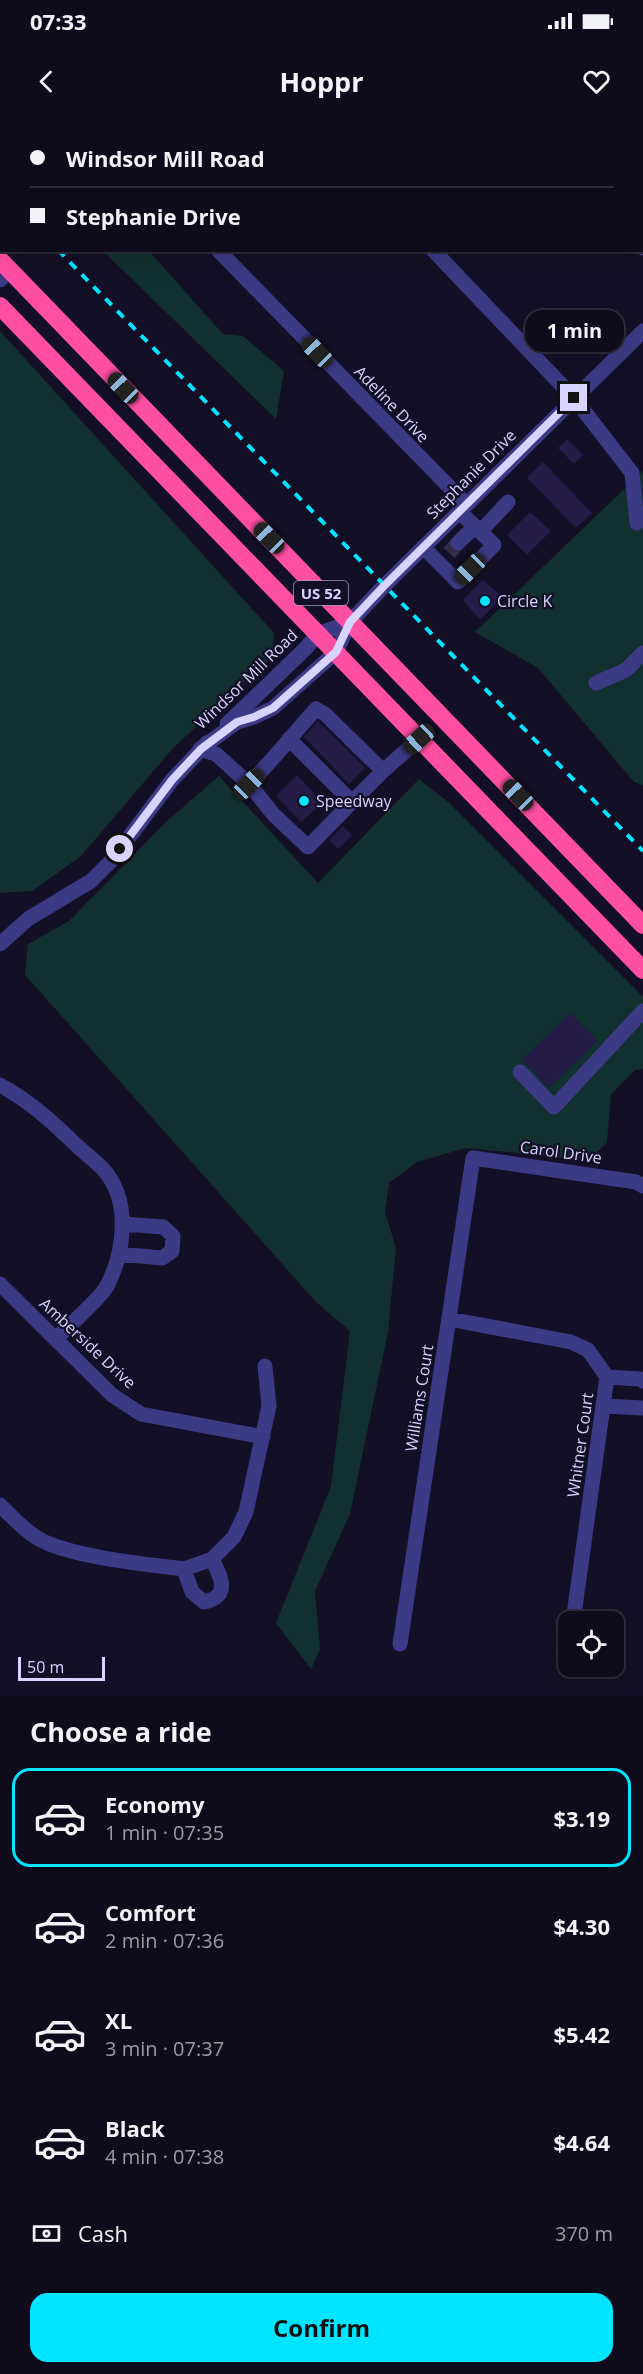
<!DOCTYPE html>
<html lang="en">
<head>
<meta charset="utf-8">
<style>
  body { margin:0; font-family:"Open Sans",sans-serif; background:#171425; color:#f1f3f6; height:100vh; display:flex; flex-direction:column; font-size:22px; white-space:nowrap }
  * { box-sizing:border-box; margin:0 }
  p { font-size:20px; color:#9b9ba3 }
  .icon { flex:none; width:33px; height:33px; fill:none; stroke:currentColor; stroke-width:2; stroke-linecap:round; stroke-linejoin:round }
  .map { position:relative; height:1576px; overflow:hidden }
  .side { display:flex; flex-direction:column; background:#0e0b1c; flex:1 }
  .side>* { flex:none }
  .banner { position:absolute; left:0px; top:0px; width:644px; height:132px; box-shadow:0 6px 24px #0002,0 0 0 2px #2e2b3b; display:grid; align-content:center; height:132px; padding:0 30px; background:#0e0b1c }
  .buttons { position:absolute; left:558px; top:1491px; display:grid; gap:12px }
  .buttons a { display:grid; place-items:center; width:66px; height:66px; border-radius:12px; background:#0e0b1c; box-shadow:0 6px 24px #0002,0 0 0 2px #2e2b3b; font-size:30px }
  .scale { position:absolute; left:18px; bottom:15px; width:87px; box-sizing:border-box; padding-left:6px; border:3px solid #d9d4ff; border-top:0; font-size:16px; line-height:21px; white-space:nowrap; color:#d9d4ff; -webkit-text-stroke:4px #130f26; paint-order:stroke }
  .end { position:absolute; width:27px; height:27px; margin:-14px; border:8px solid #d9d4ff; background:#111; box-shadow:0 0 0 3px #111 }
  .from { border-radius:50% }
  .bubble { position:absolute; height:42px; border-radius:18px; background:#0e0b1c; box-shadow:0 6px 24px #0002,0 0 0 2px #2e2b3b; font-size:20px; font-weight:700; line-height:42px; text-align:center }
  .car { position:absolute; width:18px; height:36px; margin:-18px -9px; border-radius:8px; box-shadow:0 0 4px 2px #0007; background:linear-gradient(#222 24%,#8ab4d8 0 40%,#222 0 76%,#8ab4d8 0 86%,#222 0) }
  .banner b { display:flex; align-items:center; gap:21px; height:57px; font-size:22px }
  .banner b+b { border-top:2px solid #2e2b3b }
  .banner i { width:15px; height:15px; background:#f1f3f6 }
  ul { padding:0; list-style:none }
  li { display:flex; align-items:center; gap:18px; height:99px; margin:0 12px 9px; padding:0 18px; border:3px solid transparent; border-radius:18px }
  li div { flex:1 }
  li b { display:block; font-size:22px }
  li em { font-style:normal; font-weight:700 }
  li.current { border-color:#00e5ff }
  li>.icon { width:54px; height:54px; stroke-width:1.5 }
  h2 { padding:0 30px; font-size:27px; line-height:72px }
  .pay { display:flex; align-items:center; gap:15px; height:66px; padding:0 30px; font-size:22px }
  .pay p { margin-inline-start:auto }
  .button { display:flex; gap:12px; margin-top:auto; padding:12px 30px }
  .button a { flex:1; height:69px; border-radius:18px; background:#00e5ff; color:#111; font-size:24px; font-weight:700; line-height:69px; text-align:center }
  .status { display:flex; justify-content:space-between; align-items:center; height:42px; padding:0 30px; background:#0e0b1c; direction:ltr }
  .status svg { height:16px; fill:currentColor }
  header { display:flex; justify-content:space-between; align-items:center; height:78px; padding:0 30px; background:#0e0b1c; font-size:27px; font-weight:700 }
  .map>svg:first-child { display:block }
</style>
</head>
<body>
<div class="status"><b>07:33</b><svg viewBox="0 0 49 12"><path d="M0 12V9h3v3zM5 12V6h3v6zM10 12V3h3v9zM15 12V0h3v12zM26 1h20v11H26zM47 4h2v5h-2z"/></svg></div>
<header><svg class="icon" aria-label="back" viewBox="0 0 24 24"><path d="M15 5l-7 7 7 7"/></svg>Hoppr<svg class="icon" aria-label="heart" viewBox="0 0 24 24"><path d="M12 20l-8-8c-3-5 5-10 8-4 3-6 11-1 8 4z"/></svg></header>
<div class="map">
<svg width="643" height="1576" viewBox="0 0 643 1576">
  <rect width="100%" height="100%" fill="#130f26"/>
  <path fill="#12302f" d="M103 131H149L223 214 243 216 284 251 276 299Z
    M0 211 274 513 272 537 174 627 81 736 32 771 0 773Z
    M643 351V665L634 662 538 548 475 512Z
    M219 656 318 763 419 659 447 681 643 877V949L635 950 611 974 607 1022 589 1040 466 1028 417 1042 389 1063 385 1092 396 1128 388 1212 350 1394 315 1471 320 1529 311 1549 276 1503 331 1366 350 1211 317 1183 25 855 28 824 69 801 167 701Z"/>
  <path fill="#241b47" d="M567 319 583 335 574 344 558 328Z
    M543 342 592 393 576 408 527 358Z
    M530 392 551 411 527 435 507 415Z
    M483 460 503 477 480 500 463 480Z
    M318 601 365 648 349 664 304 617Z
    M297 655 323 683 301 702 276 676Z
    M343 706 352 715 338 729 329 720Z
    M570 893 597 921 549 968 522 940Z"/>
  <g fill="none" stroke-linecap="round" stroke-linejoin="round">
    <path stroke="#312d47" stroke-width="15" stroke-dasharray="15 8" stroke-linecap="butt" d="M449 433 458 423"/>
    <path stroke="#3d3a85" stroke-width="15" d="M307 0 309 2
      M518 0 519 2
      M251 2 252 0
      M642 127 643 128
      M218 130 466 384
      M433 130 574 278 632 353 637 403
      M0 160 10 150
      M480 412 508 382
      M458 423 475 406
      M423 427 458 462 494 425 459 391
      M596 563 626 550 643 533
      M227 604 305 529 318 514 350 502
      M289 619 352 682 383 651
      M200 629 237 602 254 597 273 588 336 532 350 502 384 466 643 211
      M200 629 216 634 249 664C273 640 293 614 316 589L325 594 383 651 419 619
      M249 664 274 695 308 727 352 682
      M0 824 28 799 91 761 112 740 172 660 208 622
      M520 952 554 987 643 891
      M0 965C29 981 48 998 72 1021 82 1031 93 1039 103 1049 131 1080 125 1131 107 1166 100 1179 68 1206 56 1219
      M119 1134 162 1138 172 1131 173 1116 163 1107 123 1104
      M0 1164 112 1275 141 1294 263 1317
      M449 1199 571 1222 588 1230 607 1257 573 1502
      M607 1257 640 1259 643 1261
      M605 1286 643 1288
      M0 1385C14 1399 29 1415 47 1423 83 1438 144 1444 184 1449
      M212 1439C221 1457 231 1476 204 1482L192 1472 184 1449 212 1439 234 1417 246 1392 269 1286 265 1246
      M400 1524 473 1038 636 1062 643 1066
      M567 1541 568 1533"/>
    <path stroke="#ff4fa3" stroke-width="18" d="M0 140 643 805
      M0 186 643 850"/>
    <path stroke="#00e5ff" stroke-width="4" stroke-dasharray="9 8" stroke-linecap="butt" d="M0 71 2 72
      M58 130 643 731"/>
  </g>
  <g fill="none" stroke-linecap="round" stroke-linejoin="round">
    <path stroke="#d9d4ff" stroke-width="8" d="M120 729 172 660 201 629 237 602 254 597 273 588 336 532 350 502 384 466 574 278"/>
  </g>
  <g fill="#00e5ff" stroke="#130f26" stroke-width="2">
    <circle cx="485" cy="481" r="6"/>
    <circle cx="304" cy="681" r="6"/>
  </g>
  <g text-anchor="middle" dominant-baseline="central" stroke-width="4.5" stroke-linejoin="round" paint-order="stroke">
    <rect fill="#130f26" stroke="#9e99be" stroke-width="1.5" x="294" y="461" width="54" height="24" rx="4.5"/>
    <g font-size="15" font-weight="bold" fill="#d9d4ff">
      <text x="321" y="473">US 52</text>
    </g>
    <g font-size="16" fill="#d9d4ff" stroke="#130f26">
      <text transform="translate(392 284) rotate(46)">Adeline Drive</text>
      <text transform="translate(471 354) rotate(-45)">Stephanie Drive</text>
      <text transform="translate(246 559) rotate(-44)">Windsor Mill Road</text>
      <text transform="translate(561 1032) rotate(8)">Carol Drive</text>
      <text transform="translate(88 1223) rotate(43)">Amberside Drive</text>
      <text transform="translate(419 1278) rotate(-81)">Williams Court</text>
      <text transform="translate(580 1325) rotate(-82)">Whitner Court</text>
    </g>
    <g font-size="16" fill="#d9d4ff" stroke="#130f26" text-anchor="start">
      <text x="497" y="481">Circle K</text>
      <text x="316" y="681">Speedway</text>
    </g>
  </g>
</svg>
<div class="buttons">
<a><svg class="icon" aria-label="locate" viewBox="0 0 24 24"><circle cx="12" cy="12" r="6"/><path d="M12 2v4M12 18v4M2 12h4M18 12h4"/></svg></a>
</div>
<div class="scale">50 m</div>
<i class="end from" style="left:120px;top:729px"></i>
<i class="end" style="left:574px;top:278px"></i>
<div class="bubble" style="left:525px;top:190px;width:99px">1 min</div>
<i class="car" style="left:317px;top:232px;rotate:316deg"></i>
<i class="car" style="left:123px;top:268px;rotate:316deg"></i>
<i class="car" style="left:269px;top:418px;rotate:316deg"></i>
<i class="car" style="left:470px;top:449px;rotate:225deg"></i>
<i class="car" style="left:419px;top:619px;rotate:227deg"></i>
<i class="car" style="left:249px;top:664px;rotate:45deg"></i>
<i class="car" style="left:518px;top:675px;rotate:316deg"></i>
<div class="banner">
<b><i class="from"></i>Windsor Mill Road</b>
<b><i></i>Stephanie Drive</b>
</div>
</div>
<section class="side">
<h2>Choose a ride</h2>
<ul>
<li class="current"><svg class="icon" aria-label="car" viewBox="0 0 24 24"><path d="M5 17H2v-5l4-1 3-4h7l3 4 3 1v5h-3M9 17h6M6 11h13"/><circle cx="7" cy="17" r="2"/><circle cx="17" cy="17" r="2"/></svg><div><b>Economy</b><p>1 min · 07:35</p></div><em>$3.19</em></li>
<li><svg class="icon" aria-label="car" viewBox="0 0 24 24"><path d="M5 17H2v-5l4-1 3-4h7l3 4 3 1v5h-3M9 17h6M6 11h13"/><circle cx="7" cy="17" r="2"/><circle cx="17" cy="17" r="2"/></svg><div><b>Comfort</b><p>2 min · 07:36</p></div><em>$4.30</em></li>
<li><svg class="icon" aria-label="car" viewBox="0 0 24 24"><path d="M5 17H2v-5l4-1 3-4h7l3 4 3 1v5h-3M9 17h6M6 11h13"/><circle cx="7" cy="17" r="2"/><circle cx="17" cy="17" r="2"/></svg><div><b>XL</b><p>3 min · 07:37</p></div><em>$5.42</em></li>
<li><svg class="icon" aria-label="car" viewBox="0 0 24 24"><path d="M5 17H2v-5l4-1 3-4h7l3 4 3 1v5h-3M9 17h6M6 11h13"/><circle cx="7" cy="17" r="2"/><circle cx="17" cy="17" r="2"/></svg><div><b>Black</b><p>4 min · 07:38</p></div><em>$4.64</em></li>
</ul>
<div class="pay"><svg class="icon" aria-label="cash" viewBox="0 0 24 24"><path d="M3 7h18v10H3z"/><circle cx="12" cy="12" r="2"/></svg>Cash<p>370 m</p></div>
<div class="button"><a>Confirm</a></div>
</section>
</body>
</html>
